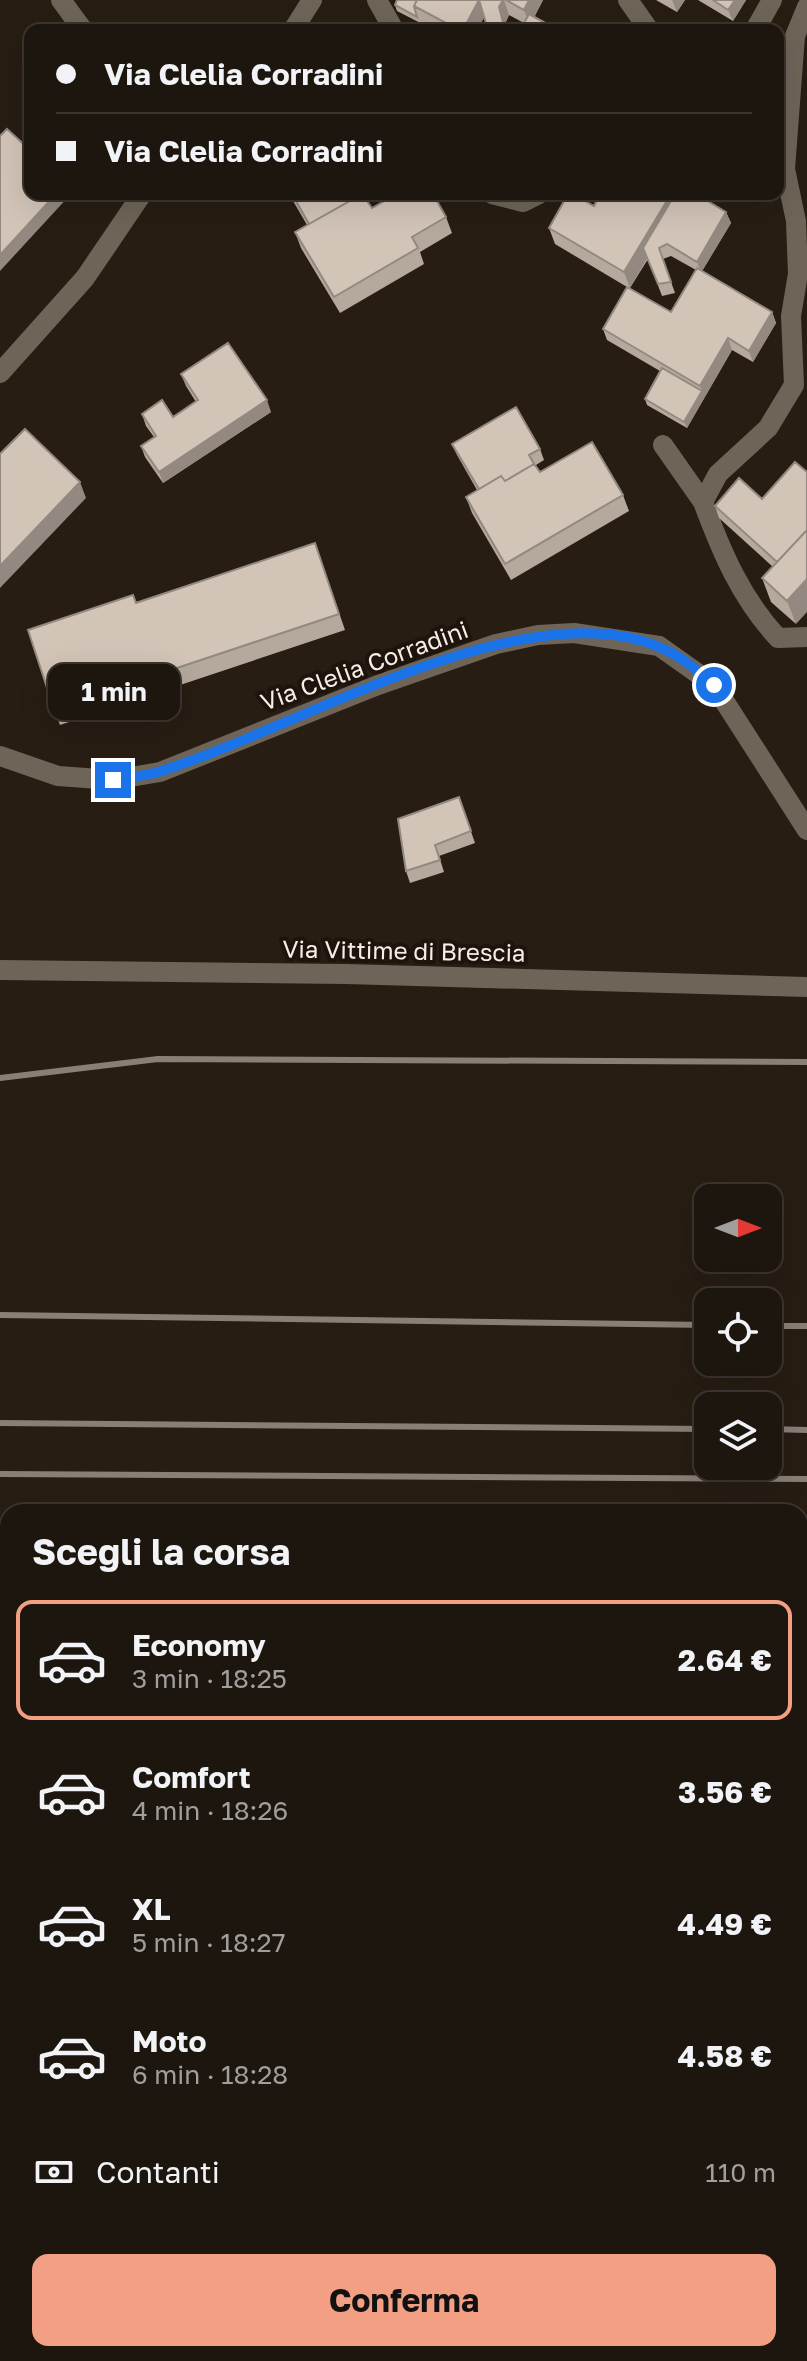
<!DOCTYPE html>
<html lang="it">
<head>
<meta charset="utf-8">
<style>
  body { margin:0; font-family:"Golos Text",sans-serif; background:#2a231c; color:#f1f3f6; height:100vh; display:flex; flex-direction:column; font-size:30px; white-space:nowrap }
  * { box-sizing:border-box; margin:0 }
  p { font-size:26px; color:#a09f9e }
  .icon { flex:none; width:44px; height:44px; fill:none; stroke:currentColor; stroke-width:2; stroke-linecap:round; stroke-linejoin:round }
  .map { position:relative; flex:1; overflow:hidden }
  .sheet { position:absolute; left:0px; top:1504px; width:808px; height:858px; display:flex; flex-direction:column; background:#1d160e; border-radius:24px 24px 0 0; box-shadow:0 8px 32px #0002,0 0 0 2px #3b352e }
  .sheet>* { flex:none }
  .top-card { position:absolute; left:24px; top:24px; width:760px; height:176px; border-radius:16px; box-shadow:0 8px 32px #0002,0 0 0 2px #3b352e; display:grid; align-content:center; height:176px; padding:0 32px; background:#1d160e }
  .needle { width:52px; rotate:90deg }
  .tools { position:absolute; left:694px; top:1184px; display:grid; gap:16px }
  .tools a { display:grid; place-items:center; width:88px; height:88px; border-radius:16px; background:#1d160e; box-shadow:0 8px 32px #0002,0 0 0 2px #3b352e; font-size:40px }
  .end { position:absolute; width:36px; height:36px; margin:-18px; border:10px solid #1a73e8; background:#fff; box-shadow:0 0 0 4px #fff }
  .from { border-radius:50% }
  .bubble { position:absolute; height:56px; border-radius:16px; background:#1d160e; box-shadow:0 8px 32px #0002,0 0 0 2px #3b352e; font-size:26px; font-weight:700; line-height:56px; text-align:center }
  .top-card b { display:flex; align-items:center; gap:28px; height:76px; font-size:30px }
  .top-card b+b { border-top:2px solid #3b352e }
  .top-card i { width:20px; height:20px; background:#f1f3f6 }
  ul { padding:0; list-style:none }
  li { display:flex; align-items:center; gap:24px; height:120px; margin:0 16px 12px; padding:0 16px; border:4px solid transparent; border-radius:16px }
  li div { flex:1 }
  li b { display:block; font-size:30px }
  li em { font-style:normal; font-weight:700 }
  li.selected { border-color:#f39f83 }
  li>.icon { width:72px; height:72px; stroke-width:1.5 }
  h2 { padding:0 32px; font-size:36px; line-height:96px }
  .pay { display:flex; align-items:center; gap:20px; height:88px; padding:0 32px; font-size:30px }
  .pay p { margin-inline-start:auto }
  .button { display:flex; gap:16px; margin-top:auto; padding:16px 32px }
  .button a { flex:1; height:92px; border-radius:16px; background:#f39f83; color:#111; font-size:32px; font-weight:700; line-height:92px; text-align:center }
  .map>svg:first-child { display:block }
</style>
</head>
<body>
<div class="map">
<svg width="807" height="2361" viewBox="0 0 807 2361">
  <rect width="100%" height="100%" fill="#271d13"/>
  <path fill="#524234" d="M800 1667H807V1747L800 1749Z
    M0 1942 8 1970V2009L0 2011Z
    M807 2306V2361H691V2354H800V2314Z
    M512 2354 498 2361H134L133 2355Z"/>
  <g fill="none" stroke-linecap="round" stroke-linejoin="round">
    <path stroke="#6e6558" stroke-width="20" d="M61 0 83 30
      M377 0 394 30
      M628 0 649 30
      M807 7 795 36 785 169 796 221 798 274 791 316 794 385 768 428 718 474 703 502C722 553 741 598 778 638L807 637
      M293 30 312 0
      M755 30 772 0
      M492 194 523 202 539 194
      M0 373 85 278 142 194
      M663 445 703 502
      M0 756 58 776 113 780 160 772 378 685 496 644 538 635 574 633 659 646 714 685 807 830
      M0 970 346 974 807 987
      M800 1645H807
      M0 1654 8 1656
      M0 1787 8 1782
      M800 1830 807 1820
      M800 1891 807 1881
      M800 1922 807 1920
      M800 1970 807 1968
      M800 2008 807 2006
      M0 2028 8 2034
      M0 2078 8 2083
      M800 2095 807 2093
      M0 2147 8 2150
      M119 2354V2361"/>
    <path stroke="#887f77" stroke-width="6" d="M0 1078 158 1059 807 1062
      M0 1315 708 1325
      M768 1326H807
      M0 1423 708 1429
      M768 1429 807 1430
      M0 1474 807 1479"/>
  </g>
  <path fill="#b5a99d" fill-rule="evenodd" d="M397 0H543L534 17 524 23 509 15 505 24 506 30H488L484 17 477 30H434L397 11 395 5Z
    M656 0H685L677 12Z
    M698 0H746L733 21Z
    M289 194H376L367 200 372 208 446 217 452 233 420 252 424 264 340 313 301 248 295 232 307 225Z
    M594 206 726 212 731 223 702 271 772 312 776 323 753 362 732 350 687 428 647 405 645 399 660 371 607 340 603 329 627 287 555 244 549 228ZM671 256 696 270 671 312 630 288 648 259 662 296 675 293 663 259Z
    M181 374 271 412 163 483 145 457 141 446 154 437 146 426 142 414 173 417 196 402 186 386Z
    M452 444 540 449 544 460 536 465 540 472 623 495 629 511 511 580 472 513 466 497 477 490 457 455Z
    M762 499 796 624 771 602 762 578 773 567 719 518 715 506Z
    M315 543 345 630 60 725 54 709 136 602Z
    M459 797 475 843 439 856 444 872 410 883 406 871Z
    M0 1537H8V1601H0Z
    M0 2194H8V2234H0Z"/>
  <path fill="#938980" d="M479 0 485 16 477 30H463Z
    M503 0H504L509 15 505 24 506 30H505L499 7Z
    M529 0H543L530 26 524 10Z
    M672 0H685L677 12Z
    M735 0H746L733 21 728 10Z
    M56 194H70V195L0 271V255Z
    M671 194H684L630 288 624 272Z
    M726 212 731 223 701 273 697 262Z
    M772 312 776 323 753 362 749 351Z
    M728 338 732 350 687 428 684 422 702 391 700 386Z
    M267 400 271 412 163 483 159 472Z
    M80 482 86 498 0 588V566Z
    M807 579V612L796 624 787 601Z
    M674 2354H679V2361H674Z"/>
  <path fill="#d2c4b7" stroke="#938980" stroke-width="2" d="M397 0H417L414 6 417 17 395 5Z
    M417 0H479L463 30H459L414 6Z
    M479 0H503L499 7 505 30H488Z
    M506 0H529L524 10Z
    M713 0H735L728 10Z
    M529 14 558 30H520Z
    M7 129 30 150V194H56L0 255V136Z
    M292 194H362L309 224Z
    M362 194 372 208 397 194H433L446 217 412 237 418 248 334 297 295 232Z
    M568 194H573L594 206 600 194H671L624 272 549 228Z
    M675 194H696L726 212 697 262 667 244 659 248 671 282 658 284 643 248Z
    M697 268 772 312 749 351 728 338 700 386 603 329 627 287 671 312Z
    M228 343 267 400 159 472 141 446 156 436 142 414 162 400 173 417 198 400 181 374Z
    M662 368 702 391 684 422 645 399Z
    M516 407 540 449 529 455 534 464 505 481 501 476 479 489 452 444Z
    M25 429 80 482 0 566V454Z
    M592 442 623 495 505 564 466 497 501 476 505 481 534 464 540 472Z
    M795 462 807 472V530L777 562 715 506 739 478 762 499Z
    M807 530V579L787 601 762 578Z
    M315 543 339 614 54 709 28 630 133 595 136 603Z
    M459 797 471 831 435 845 440 860 406 871 398 819Z
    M0 1537H8V1589H0Z
    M0 2194H8V2217L0 2218Z
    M33 2354H103L104 2361H34Z
    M523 2354H674V2361H524Z"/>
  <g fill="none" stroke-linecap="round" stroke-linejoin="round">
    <path stroke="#1a73e8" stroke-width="10" d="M113 780C129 777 146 776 161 771 294 730 523 589 659 647 680 655 698 671 714 685"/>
  </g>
  <g text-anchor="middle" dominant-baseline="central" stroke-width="8" stroke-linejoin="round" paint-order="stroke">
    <g font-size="24" fill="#f6eee8" stroke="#1e140b">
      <text transform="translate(364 665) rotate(-20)">Via Clelia Corradini</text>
      <text transform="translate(404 950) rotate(1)">Via Vittime di Brescia</text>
    </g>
  </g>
</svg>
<div class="tools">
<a><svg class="needle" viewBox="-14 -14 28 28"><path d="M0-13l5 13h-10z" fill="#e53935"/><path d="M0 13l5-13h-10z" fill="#a09f9e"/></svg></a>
<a><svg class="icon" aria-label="locate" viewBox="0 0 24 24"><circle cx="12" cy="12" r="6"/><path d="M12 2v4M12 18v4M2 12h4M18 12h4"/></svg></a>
<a><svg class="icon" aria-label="layers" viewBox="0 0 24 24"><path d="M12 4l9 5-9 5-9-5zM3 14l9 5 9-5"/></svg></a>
</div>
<i class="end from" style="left:714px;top:685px"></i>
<i class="end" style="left:113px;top:780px"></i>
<div class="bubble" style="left:48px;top:664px;width:132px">1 min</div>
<div class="top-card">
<b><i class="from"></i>Via Clelia Corradini</b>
<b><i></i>Via Clelia Corradini</b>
</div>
<section class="sheet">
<h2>Scegli la corsa</h2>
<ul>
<li class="selected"><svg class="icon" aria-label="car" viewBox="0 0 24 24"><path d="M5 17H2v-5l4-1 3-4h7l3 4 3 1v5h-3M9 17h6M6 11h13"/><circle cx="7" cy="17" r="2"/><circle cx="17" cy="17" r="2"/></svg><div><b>Economy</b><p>3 min · 18:25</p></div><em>2.64 €</em></li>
<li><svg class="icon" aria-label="car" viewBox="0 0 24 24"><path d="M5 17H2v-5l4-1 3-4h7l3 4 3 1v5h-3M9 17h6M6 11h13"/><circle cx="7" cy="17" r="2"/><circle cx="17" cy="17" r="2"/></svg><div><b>Comfort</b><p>4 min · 18:26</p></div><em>3.56 €</em></li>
<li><svg class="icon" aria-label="car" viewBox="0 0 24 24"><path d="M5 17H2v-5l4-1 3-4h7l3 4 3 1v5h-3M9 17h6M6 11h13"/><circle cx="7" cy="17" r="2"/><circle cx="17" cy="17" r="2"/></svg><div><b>XL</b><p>5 min · 18:27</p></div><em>4.49 €</em></li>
<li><svg class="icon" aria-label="car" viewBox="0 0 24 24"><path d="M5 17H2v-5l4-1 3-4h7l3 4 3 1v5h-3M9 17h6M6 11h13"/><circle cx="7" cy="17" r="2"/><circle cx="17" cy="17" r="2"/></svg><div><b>Moto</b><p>6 min · 18:28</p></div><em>4.58 €</em></li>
</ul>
<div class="pay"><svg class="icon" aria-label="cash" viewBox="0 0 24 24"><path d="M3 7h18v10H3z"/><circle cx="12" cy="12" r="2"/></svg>Contanti<p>110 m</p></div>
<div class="button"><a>Conferma</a></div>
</section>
</div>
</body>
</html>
